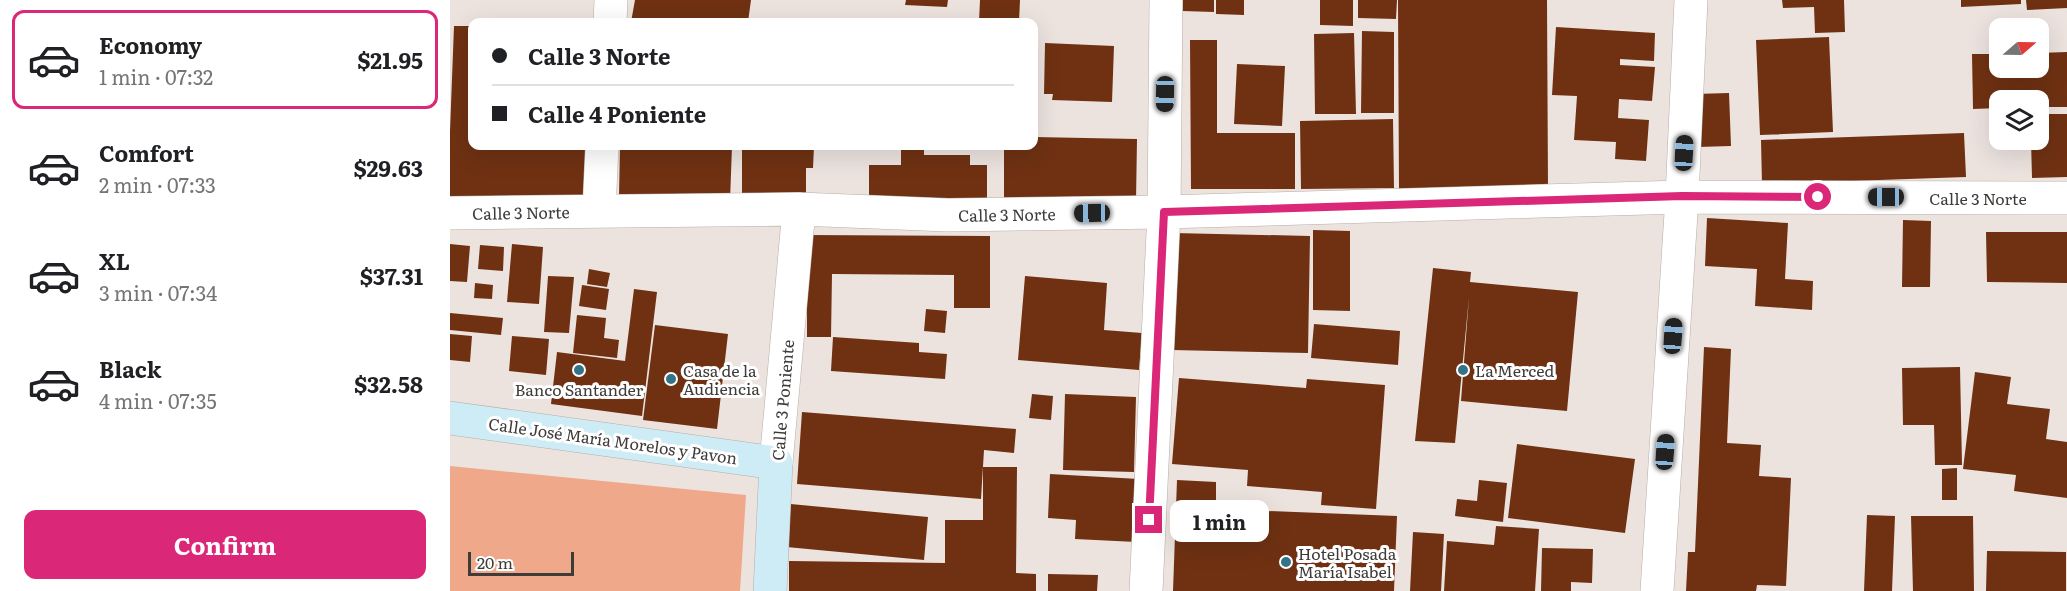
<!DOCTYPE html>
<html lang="en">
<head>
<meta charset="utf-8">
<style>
  body { margin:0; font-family:Literata,serif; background:#f2f2f2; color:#202124; height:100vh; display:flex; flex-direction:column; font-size:22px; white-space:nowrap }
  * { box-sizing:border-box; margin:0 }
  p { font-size:20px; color:#757577 }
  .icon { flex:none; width:33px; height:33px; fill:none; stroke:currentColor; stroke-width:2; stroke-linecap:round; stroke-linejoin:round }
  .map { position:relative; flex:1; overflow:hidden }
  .details { display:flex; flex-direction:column; background:#fff; width:450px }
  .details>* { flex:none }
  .banner { position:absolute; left:18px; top:18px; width:570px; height:132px; border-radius:12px; box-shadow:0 6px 24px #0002; display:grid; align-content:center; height:132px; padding:0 24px; background:#fff }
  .needle { width:39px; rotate:70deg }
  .controls { position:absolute; left:1539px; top:18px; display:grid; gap:12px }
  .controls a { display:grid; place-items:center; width:60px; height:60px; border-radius:12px; background:#fff; box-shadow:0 6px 24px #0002; font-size:30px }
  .scale { position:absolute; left:18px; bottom:15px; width:106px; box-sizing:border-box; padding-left:6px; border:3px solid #3e3b39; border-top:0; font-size:16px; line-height:21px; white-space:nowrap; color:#3e3b39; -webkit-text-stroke:4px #fff; paint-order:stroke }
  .end { position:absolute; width:27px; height:27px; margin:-14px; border:8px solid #db2777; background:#fff; box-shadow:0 0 0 3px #fff }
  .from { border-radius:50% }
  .bubble { position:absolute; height:42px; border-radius:12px; background:#fff; box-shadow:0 6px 24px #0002; font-size:20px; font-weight:700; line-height:42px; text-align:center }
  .car { position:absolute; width:18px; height:36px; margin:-18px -9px; border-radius:8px; box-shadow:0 0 4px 2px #0007; background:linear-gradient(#222 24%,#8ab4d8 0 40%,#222 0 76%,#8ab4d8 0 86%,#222 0) }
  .banner b { display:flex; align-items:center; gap:21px; height:57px; font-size:22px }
  .banner b+b { border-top:2px solid #e0e0e0 }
  .banner i { width:15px; height:15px; background:#202124 }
  ul { padding:10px 0 0; list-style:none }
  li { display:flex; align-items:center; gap:18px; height:99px; margin:0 12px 9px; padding:0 12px; border:3px solid transparent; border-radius:12px }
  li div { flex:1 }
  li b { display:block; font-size:22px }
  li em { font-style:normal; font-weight:700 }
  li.active { border-color:#db2777 }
  li>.icon { width:54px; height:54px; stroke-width:1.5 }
  .cta { display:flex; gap:12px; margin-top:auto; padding:12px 24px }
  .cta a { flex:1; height:69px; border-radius:12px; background:#db2777; color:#fff; font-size:24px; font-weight:700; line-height:69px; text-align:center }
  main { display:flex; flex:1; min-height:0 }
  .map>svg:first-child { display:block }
</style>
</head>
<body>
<main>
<section class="details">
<ul>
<li class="active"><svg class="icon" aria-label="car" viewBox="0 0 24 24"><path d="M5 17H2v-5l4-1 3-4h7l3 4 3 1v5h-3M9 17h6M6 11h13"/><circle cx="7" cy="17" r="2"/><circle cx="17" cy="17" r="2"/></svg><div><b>Economy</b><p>1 min · 07:32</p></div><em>$21.95</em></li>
<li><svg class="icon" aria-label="car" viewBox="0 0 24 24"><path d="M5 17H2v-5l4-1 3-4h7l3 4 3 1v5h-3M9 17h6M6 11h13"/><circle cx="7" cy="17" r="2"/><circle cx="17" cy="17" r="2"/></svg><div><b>Comfort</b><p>2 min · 07:33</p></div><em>$29.63</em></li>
<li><svg class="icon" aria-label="car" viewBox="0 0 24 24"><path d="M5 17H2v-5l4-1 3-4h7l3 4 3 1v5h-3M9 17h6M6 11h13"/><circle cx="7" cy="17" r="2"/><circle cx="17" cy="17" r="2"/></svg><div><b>XL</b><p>3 min · 07:34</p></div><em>$37.31</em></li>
<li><svg class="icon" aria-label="car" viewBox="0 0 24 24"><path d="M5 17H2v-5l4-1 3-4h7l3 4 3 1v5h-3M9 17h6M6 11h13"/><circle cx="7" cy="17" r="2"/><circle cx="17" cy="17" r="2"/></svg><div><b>Black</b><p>4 min · 07:35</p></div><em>$32.58</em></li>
</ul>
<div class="cta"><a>Confirm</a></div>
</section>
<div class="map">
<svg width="1617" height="591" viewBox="0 0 1617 591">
  <rect width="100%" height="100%" fill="#ece3df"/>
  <path fill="#efa889" d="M0 466 296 495 290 591H0Z"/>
  <path fill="#6f3112" d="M185 0H301L298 22H181Z
    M456 0H498L497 7 455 5Z
    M530 0H570L569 22H529Z
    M732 0H764V12L732 11Z
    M766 0H794V15L766 14Z
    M870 0H903V26L870 25Z
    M908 0H947L946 19 908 18Z
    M948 0H1097L1098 189H949Z
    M1332 0H1394L1395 32 1365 33 1364 7 1333 8Z
    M1511 0H1571V4L1511 7Z
    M1576 0H1617V8L1577 10Z
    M4 26H22V146L100 149V146H140L138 205 0 199V131Z
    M1106 27 1205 33 1204 61 1170 59V65L1205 67 1202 101 1169 99 1168 118 1199 120 1196 161 1165 159 1166 142 1124 140 1127 96 1102 95Z
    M912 31 944 32V113H911Z
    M904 33 906 114H865L864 34Z
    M1379 37 1383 132 1310 135 1306 40Z
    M740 40H767V133H845V189H741Z
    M595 43 664 46 662 102 602 100 603 94H594Z
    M1617 52V107H1588V100H1550V108L1523 109 1522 54H1550V68H1588V53Z
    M787 64 835 66 832 126 784 124Z
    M1279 93 1281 146 1248 147 1245 94Z
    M1588 114H1617V177L1582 178 1581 140H1588Z
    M943 119 944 188 851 189 850 121Z
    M1514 133 1516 177 1312 184 1311 140Z
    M584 137 687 139 686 201 554 198V146H584Z
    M170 146H282L280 201 169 197Z
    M292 146H364L363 168H356V194L292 193Z
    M451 146H474V155H520V165H537V201L419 200V165H451Z
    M1257 218 1338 223 1335 279 1363 281 1362 310 1305 306 1307 269 1255 266Z
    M1453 220 1481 221 1480 287H1452Z
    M863 230 900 231V311L863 310Z
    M1536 232H1617V283L1537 282Z
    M723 233 860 236 858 353 722 350Z
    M357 235 540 236V308H504V275L382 274 381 337H357Z
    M0 244 20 246 17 282 0 281Z
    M62 244 93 247 89 304 57 302Z
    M30 245 54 247 53 271 28 269Z
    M983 268 1021 272 1020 282 1128 292 1117 411 1011 401 1019 297 1005 443 965 441Z
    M139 269 160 273 157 287 137 284Z
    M98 276 124 277 119 333 94 332Z
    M575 276 657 283 654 330 692 333 689 370 568 360Z
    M25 283 43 285 42 299 24 298Z
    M132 285 159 289 156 310 129 306Z
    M184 289 207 292 192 416 101 404 107 352 175 361Z
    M476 309 497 311 495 333 474 331Z
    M0 313 53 318 51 335 0 330Z
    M127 315 156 318 154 338 169 340 167 358 123 353Z
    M864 324 950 331 948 365 861 358Z
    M205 325 278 334 267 429 193 420Z
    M0 334 22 336 20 362 0 360Z
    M62 336 99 339 96 375 59 371Z
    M383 337 469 343V352L497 354 495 379 381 371Z
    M1254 347 1281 349 1277 443 1311 445 1309 476 1341 478 1336 586 1307 585 1306 591H1236L1238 552H1245Z
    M1510 367 1512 465H1485L1484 425H1453L1452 368Z
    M1525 372 1561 377 1557 404 1600 409 1596 439 1617 442V498L1564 491 1566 475 1513 469Z
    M729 378 856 388 857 379 935 385 926 509 871 505 872 492 797 486 798 470 722 464Z
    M582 394 603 396 601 420 579 418Z
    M615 394 686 397 684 472 613 470Z
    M352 412 566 429 564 453 534 450 531 499 347 484Z
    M1067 444 1185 459 1175 533 1058 518Z
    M533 467H567L566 573 586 574V591H339V561L495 563V520H533Z
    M1507 468V500H1492V469Z
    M600 474 689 479 686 542 625 539 626 520 598 518Z
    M727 480 766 482V509L947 516 944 591H723Z
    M1029 480 1057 483 1053 522 1005 516 1007 499 1027 501Z
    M330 503 478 517 474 560 326 546Z
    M1417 515 1445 516 1442 591H1414Z
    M1461 516H1523L1524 591H1463Z
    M1046 526 1089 529 1085 591H994L997 541 1044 545Z
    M963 532 994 534 991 591H960Z
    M1092 548 1143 549 1142 583 1121 582V591H1091Z
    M1537 551 1616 552V591H1536Z
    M598 574 648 575 647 591H598Z"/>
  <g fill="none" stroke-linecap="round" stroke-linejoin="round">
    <defs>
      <path id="minor" d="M160 22 161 0
        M149 211 152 146
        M0 213 349 209 498 215 714 212 1232 197 1617 198
        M326 463 349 209
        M696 591 714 212 716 0
        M1207 591 1232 197 1241 0"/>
      <path id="secondary" d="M0 418 326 463 320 591"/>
    </defs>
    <use href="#minor" stroke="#b6ada9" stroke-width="34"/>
    <use href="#secondary" stroke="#b6ada9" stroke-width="34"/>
    <use href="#minor" stroke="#fff" stroke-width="33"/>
    <use href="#secondary" stroke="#ceecf6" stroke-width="33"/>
  </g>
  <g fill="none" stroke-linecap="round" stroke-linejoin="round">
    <path stroke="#db2777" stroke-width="8" d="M699 520 714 212 1232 196 1368 197"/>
  </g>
  <g fill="#337387" stroke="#fff" stroke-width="2">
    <circle cx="129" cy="370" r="6"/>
    <circle cx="1013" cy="370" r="6"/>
    <circle cx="221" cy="379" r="6"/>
    <circle cx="836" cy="562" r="6"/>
  </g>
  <g text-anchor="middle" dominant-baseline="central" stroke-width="6" stroke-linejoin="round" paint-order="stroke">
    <g font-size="16" fill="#3e3b39" stroke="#fff">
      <text x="1528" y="198">Calle 3 Norte</text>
      <text transform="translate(71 212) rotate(-1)">Calle 3 Norte</text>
      <text transform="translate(557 214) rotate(-1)">Calle 3 Norte</text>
      <text transform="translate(332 400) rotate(-85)">Calle 3 Poniente</text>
      <text transform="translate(163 440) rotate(8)">Calle José María Morelos y Pavon</text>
    </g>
    <g font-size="16" fill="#3e3b39" stroke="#fff" text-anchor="start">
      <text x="233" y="370">Casa de la<tspan x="233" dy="18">Audiencia</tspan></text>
      <text x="1025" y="370">La Merced</text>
      <text x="129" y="389" text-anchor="middle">Banco Santander</text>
      <text x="848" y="553">Hotel Posada<tspan x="848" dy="18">María Isabel</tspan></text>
    </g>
  </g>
</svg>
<div class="controls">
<a><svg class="needle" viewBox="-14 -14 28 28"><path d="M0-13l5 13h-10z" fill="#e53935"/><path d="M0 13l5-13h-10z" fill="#757577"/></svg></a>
<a><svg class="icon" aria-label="layers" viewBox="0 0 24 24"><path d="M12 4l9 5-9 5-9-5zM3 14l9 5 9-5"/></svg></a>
</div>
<div class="scale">20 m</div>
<i class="end from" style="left:1368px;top:197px"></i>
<i class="end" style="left:699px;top:520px"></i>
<div class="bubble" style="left:720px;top:500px;width:99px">1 min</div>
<i class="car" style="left:715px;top:94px;rotate:181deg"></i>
<i class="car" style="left:1234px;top:153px;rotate:3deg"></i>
<i class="car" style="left:1436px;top:197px;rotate:270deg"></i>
<i class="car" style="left:642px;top:213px;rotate:269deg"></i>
<i class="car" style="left:1223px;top:336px;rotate:4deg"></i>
<i class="car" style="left:1215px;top:452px;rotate:4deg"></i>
<div class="banner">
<b><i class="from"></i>Calle 3 Norte</b>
<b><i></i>Calle 4 Poniente</b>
</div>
</div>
</main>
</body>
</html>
